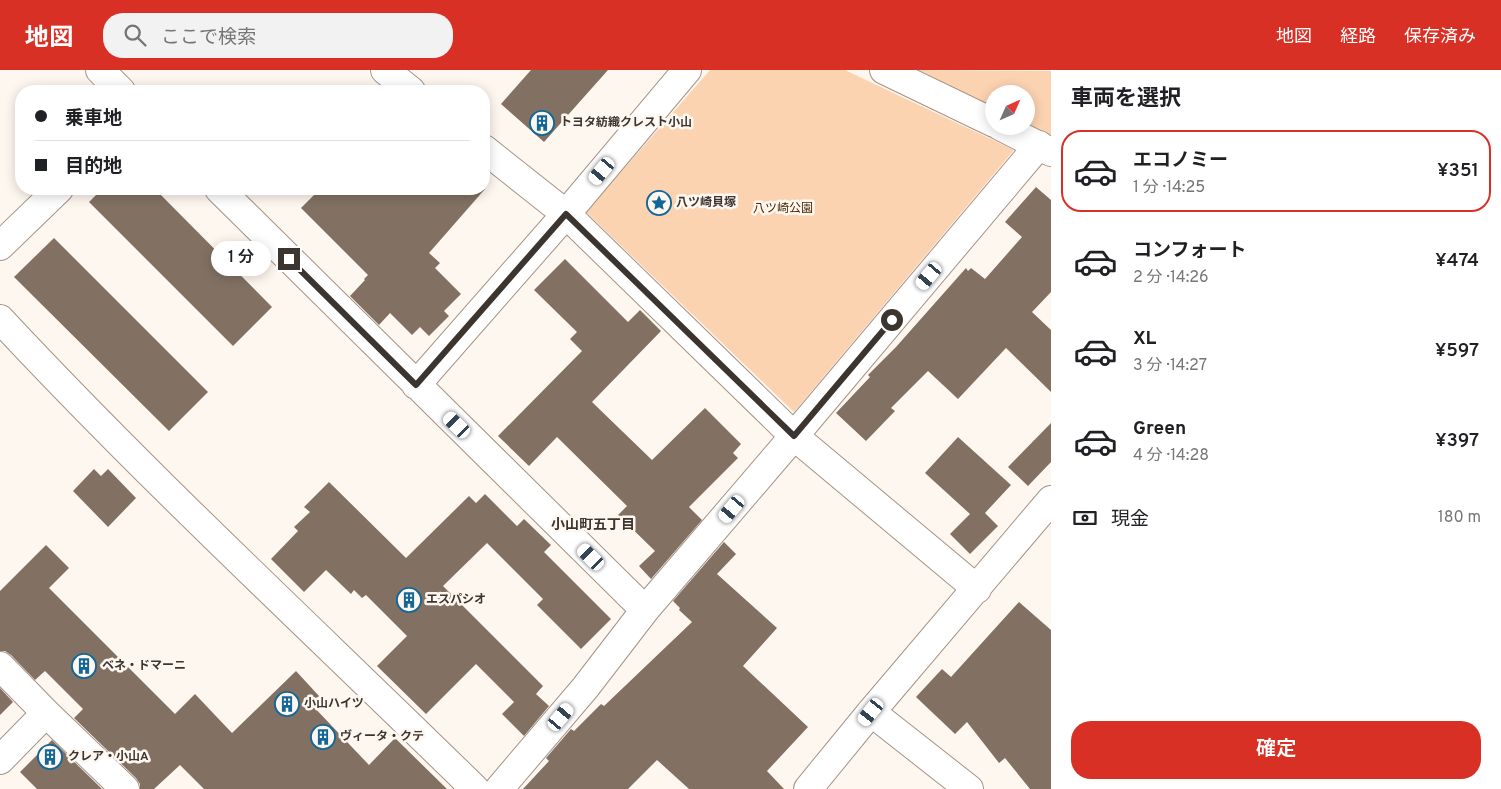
<!DOCTYPE html>
<html lang="ja">
<head>
<meta charset="utf-8">
<style>
  body { margin:0; font-family:Overpass,"Noto Sans JP",sans-serif; background:#f2f2f2; color:#202124; height:100vh; display:flex; flex-direction:column; font-size:19px; white-space:nowrap }
  * { box-sizing:border-box; margin:0 }
  p { font-size:16px; color:#757577 }
  .icon { flex:none; width:28px; height:28px; fill:none; stroke:currentColor; stroke-width:2; stroke-linecap:round; stroke-linejoin:round }
  .map { position:relative; flex:1; overflow:hidden }
  .panel { display:flex; flex-direction:column; background:#fff; width:450px }
  .panel>* { flex:none }
  .hud { position:absolute; left:15px; top:15px; width:475px; height:110px; border-radius:20px; box-shadow:0 2px 12px #0003; display:grid; align-content:center; height:110px; padding:0 20px; background:#fff }
  .needle { width:32px; rotate:45deg }
  .tools { position:absolute; left:985px; top:15px; display:grid; gap:10px }
  .tools a { display:grid; place-items:center; width:50px; height:50px; border-radius:50%; background:#fff; box-shadow:0 2px 12px #0003; font-size:25px }
  .end { position:absolute; width:22px; height:22px; margin:-11px; border:6px solid #3c352f; background:#fff; box-shadow:0 0 0 2px #fff }
  .from { border-radius:50% }
  .bubble { position:absolute; height:35px; border-radius:18px; background:#fff; box-shadow:0 2px 12px #0003; font-size:16px; font-weight:600; line-height:35px; text-align:center }
  .car { position:absolute; width:15px; height:30px; margin:-15px -8px; border-radius:6px; box-shadow:0 0 4px 1px #0007; background:linear-gradient(#fff 24%,#345 0 40%,#fff 0 76%,#345 0 86%,#fff 0) }
  .hud b { display:flex; align-items:center; gap:18px; height:48px; font-size:19px }
  .hud b+b { border-top:1px solid #e0e0e0 }
  .hud i { width:12px; height:12px; background:#202124 }
  ul { padding:0; list-style:none }
  li { display:flex; align-items:center; gap:15px; height:82px; margin:0 10px 8px; padding:0 10px; border:2px solid transparent; border-radius:20px }
  li div { flex:1 }
  li b { display:block; font-size:19px }
  li em { font-style:normal; font-weight:600 }
  li.current { border-color:#d93025 }
  li>.icon { width:45px; height:45px; stroke-width:1.5 }
  h2 { padding:0 20px; font-size:22px; line-height:60px }
  .pay { display:flex; align-items:center; gap:12px; height:55px; padding:0 20px; font-size:19px }
  .pay p { margin-inline-start:auto }
  .primary-button { display:flex; gap:10px; margin-top:auto; padding:10px 20px }
  .primary-button a { flex:1; height:58px; border-radius:20px; background:#d93025; color:#fff; font-size:20px; font-weight:600; line-height:58px; text-align:center }
  header { display:flex; align-items:center; gap:30px; box-sizing:border-box; height:70px; padding:0 25px; background:#d93025; color:#fff }
  header strong { font-size:24px }
  nav { display:flex; gap:28px; margin-inline-start:auto; font-size:18px }
  .search { width:350px; height:45px; background:#f2f2f2; display:flex; align-items:center; gap:12px; box-sizing:border-box; padding:0 18px; border-radius:20px; color:#757577; font-size:19px }
  main { display:flex; flex:1; min-height:0 }
  .map>svg:first-child { display:block }
</style>
</head>
<body>
<header>
<strong>地図</strong>
<div class="search"><svg class="icon" aria-label="search" viewBox="0 0 24 24"><circle cx="10" cy="10" r="6"/><path d="M15 15l6 6"/></svg>ここで検索</div>
<nav><a>地図</a><a>経路</a><a>保存済み</a></nav>
</header>
<main>
<div class="map">
<svg width="1051" height="719" viewBox="0 0 1051 719">
  <rect width="100%" height="100%" fill="#fef7f0"/>
  <path fill="#fcd3b1" d="M710 0H845L1014 80 794 342 586 142Z
    M919 0 1051 1V67L1026 54V24H994V38Z"/>
  <path fill="#827163" d="M531 0H608L544 72 501 34Z
    M1036 117 1051 130V222L1032 242 1051 260V322L1006 278 958 329 928 301 891 338 895 341 866 371 836 343 870 307 868 305 896 277 966 198 968 201 971 198 985 209 1022 167 1005 152Z
    M102 119H155L272 237 233 276 89 132Z
    M320 119H485L429 183 440 193 435 198 461 224 444 241 449 246 429 266 420 257 412 265 390 243 379 255 350 226 365 210 364 209 368 205 301 138Z
    M54 168 208 322 169 361 14 207Z
    M565 189 628 252 640 240 661 261 592 332 652 390 705 338 741 374 733 383 738 388 689 437 702 450 651 509 639 496 655 481 618 445 627 436 557 367 529 396 498 366 582 281 570 269 577 262 534 220Z
    M1051 353V392L1028 416 1008 397Z
    M958 367 1011 415 985 443 998 456 970 484 950 464 970 444 925 403Z
    M94 399 101 406 108 399 136 428 108 457 73 421Z
    M329 412 406 488 469 426 476 433 485 424 517 456 524 449 551 475 544 482 611 549 581 579 537 535 543 529 487 473 443 516 543 616 536 624 549 636 524 666 502 644 514 632 476 594 426 644 377 596 407 566 366 525 362 528 354 520 351 524 326 500 304 522 271 489 298 461 294 457 310 442 304 437Z
    M724 472 736 484 717 504 777 558 743 596 808 657 767 701 784 719H689L657 690 628 719H523L549 691 546 688 571 659 574 661 601 634 604 636 692 552 679 540 680 538 673 531Z
    M46 475 69 498 49 518 175 644 195 624 232 663 296 601 319 626 311 634 369 695 395 668 447 719H204L180 695 154 719H140V714L136 708 74 648 83 639 45 601 35 610 11 585 5 581H0V521Z
    M1019 532 1051 560V719H1030L1005 688 999 693 967 652 955 664 916 627 942 599 951 607Z
    M0 618 13 632 0 645Z
    M52 670 102 719H37L20 702Z"/>
  <g fill="none" stroke-linecap="round" stroke-linejoin="round">
    <defs>
      <path id="street" d="M100 0 121 21
        M385 0 411 21
        M884 0 994 53
        M1000 56 1051 82
        M484 79 566 144 794 366 977 519
        M219 119 645 540
        M0 176 59 119
        M0 249C152 412 316 563 475 719
        M416 315 566 144 687 0
        M0 596 46 643 125 719
        M871 642 969 719
        M0 690 46 643
        M499 719 585 618 645 540 794 366 1039 75
        M808 719 871 642 1051 430"/>
    </defs>
    <use href="#street" stroke="#a59385" stroke-width="30"/>
    <use href="#street" stroke="#fff" stroke-width="28"/>
  </g>
  <g fill="none" stroke-linecap="round" stroke-linejoin="round">
    <path stroke="#3c352f" stroke-width="6" d="M289 189 416 315 566 144 794 366 892 250"/>
  </g>
  <defs>
    <symbol id="building-ring" viewBox="-11 -11 22 22"><circle r="9.5" fill="#fef7f0" stroke="#126798" stroke-width="1.5"/><path d="M-4-6H4V6H1V3H-1V6H-4ZM-2.5-4.3h1.7v1.8h-1.7ZM.8-4.3h1.7v1.8H.8ZM-2.5-1h1.7V.8h-1.7ZM.8-1h1.7V.8H.8Z" fill="#126798"/></symbol>
    <symbol id="sight-ring" viewBox="-11 -11 22 22"><circle r="9.5" fill="#fef7f0" stroke="#126798" stroke-width="1.5"/><path d="M0-6L1.8-2.2L6-1.7L2.9 1.2L3.7 5.4L0 3.3L-3.7 5.4L-2.9 1.2L-6-1.7L-1.8-2.2Z" fill="#126798"/></symbol>
  </defs>
  <g fill-rule="evenodd">
    <use href="#building-ring" x="528" y="39" width="28" height="28"/>
    <use href="#sight-ring" x="645" y="119" width="28" height="28"/>
    <use href="#building-ring" x="395" y="516" width="28" height="28"/>
    <use href="#building-ring" x="70" y="582" width="28" height="28"/>
    <use href="#building-ring" x="273" y="620" width="28" height="28"/>
    <use href="#building-ring" x="309" y="653" width="28" height="28"/>
    <use href="#building-ring" x="36" y="673" width="28" height="28"/>
  </g>
  <g text-anchor="middle" dominant-baseline="central" stroke-width="5" stroke-linejoin="round" paint-order="stroke">
    <g font-size="12" font-weight="bold" fill="#3c352f" stroke="#fef7f0" text-anchor="start">
      <text x="560" y="53">トヨタ紡織クレスト小山</text>
      <text x="676" y="133">八ツ崎貝塚</text>
      <text x="426" y="530">エスパシオ</text>
      <text x="102" y="596">ベネ・ドマーニ</text>
      <text x="304" y="634">小山ハイツ</text>
      <text x="340" y="667">ヴィータ・クテ</text>
      <text x="68" y="687">クレア・小山A</text>
    </g>
    <g font-size="12" fill="#482601" stroke="#fef7f0">
      <text x="783" y="139">八ツ崎公園</text>
    </g>
    <g font-size="14" font-weight="bold" fill="#3c352f" stroke="#fef7f0">
      <text x="593" y="455">小山町五丁目</text>
    </g>
  </g>
</svg>
<div class="tools">
<a><svg class="needle" viewBox="-14 -14 28 28"><path d="M0-13l5 13h-10z" fill="#e53935"/><path d="M0 13l5-13h-10z" fill="#757577"/></svg></a>
</div>
<i class="end from" style="left:892px;top:250px"></i>
<i class="end" style="left:289px;top:189px"></i>
<div class="bubble" style="left:211px;top:171px;width:60px">1 分</div>
<i class="car" style="left:602px;top:101px;rotate:220deg"></i>
<i class="car" style="left:929px;top:206px;rotate:220deg"></i>
<i class="car" style="left:457px;top:355px;rotate:314deg"></i>
<i class="car" style="left:732px;top:439px;rotate:220deg"></i>
<i class="car" style="left:591px;top:487px;rotate:315deg"></i>
<i class="car" style="left:871px;top:642px;rotate:219deg"></i>
<i class="car" style="left:561px;top:647px;rotate:40deg"></i>
<div class="hud">
<b><i class="from"></i>乗車地</b>
<b><i></i>目的地</b>
</div>
</div>
<section class="panel">
<h2>車両を選択</h2>
<ul>
<li class="current"><svg class="icon" aria-label="car" viewBox="0 0 24 24"><path d="M5 17H2v-5l4-1 3-4h7l3 4 3 1v5h-3M9 17h6M6 11h13"/><circle cx="7" cy="17" r="2"/><circle cx="17" cy="17" r="2"/></svg><div><b>エコノミー</b><p>1 分 · 14:25</p></div><em>¥351</em></li>
<li><svg class="icon" aria-label="car" viewBox="0 0 24 24"><path d="M5 17H2v-5l4-1 3-4h7l3 4 3 1v5h-3M9 17h6M6 11h13"/><circle cx="7" cy="17" r="2"/><circle cx="17" cy="17" r="2"/></svg><div><b>コンフォート</b><p>2 分 · 14:26</p></div><em>¥474</em></li>
<li><svg class="icon" aria-label="car" viewBox="0 0 24 24"><path d="M5 17H2v-5l4-1 3-4h7l3 4 3 1v5h-3M9 17h6M6 11h13"/><circle cx="7" cy="17" r="2"/><circle cx="17" cy="17" r="2"/></svg><div><b>XL</b><p>3 分 · 14:27</p></div><em>¥597</em></li>
<li><svg class="icon" aria-label="car" viewBox="0 0 24 24"><path d="M5 17H2v-5l4-1 3-4h7l3 4 3 1v5h-3M9 17h6M6 11h13"/><circle cx="7" cy="17" r="2"/><circle cx="17" cy="17" r="2"/></svg><div><b>Green</b><p>4 分 · 14:28</p></div><em>¥397</em></li>
</ul>
<div class="pay"><svg class="icon" aria-label="cash" viewBox="0 0 24 24"><path d="M3 7h18v10H3z"/><circle cx="12" cy="12" r="2"/></svg>現金<p>180 m</p></div>
<div class="primary-button"><a>確定</a></div>
</section>
</main>
</body>
</html>
